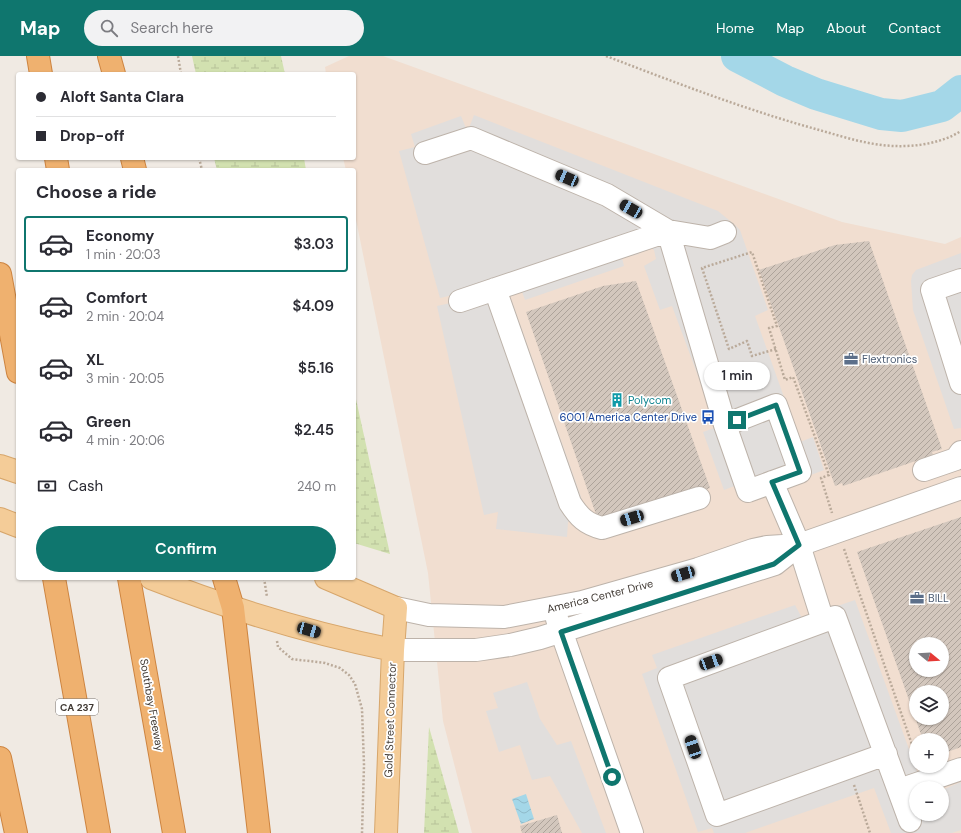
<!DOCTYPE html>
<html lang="en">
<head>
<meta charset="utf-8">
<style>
  body { margin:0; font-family:"DM Sans",sans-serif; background:#f2f2f3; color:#2b2b33; height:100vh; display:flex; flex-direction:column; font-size:15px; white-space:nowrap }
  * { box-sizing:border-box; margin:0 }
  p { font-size:13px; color:#7c7c81 }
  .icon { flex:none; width:22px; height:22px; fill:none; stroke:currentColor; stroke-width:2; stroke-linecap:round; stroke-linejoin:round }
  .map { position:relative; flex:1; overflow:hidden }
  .drawer { position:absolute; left:16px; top:112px; width:340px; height:412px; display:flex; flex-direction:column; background:#fff; border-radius:4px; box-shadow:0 1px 3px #0004 }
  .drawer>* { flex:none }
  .banner { position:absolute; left:16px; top:16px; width:340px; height:88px; border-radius:4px; box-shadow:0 1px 3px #0004; display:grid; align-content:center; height:88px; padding:0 20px; background:#fff }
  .needle { width:26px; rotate:108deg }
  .controls { position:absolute; left:909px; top:581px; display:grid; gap:8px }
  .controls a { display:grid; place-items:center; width:40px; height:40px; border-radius:50%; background:#fff; box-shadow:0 1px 3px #0004; font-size:20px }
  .end { position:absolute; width:18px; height:18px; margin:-9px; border:5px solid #0f766e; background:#fff; box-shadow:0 0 0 2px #fff }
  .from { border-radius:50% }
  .bubble { position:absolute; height:28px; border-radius:14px; background:#fff; box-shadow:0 1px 3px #0004; font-size:13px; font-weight:600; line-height:28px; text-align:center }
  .car { position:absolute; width:12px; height:24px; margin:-12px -6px; border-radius:5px; box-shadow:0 0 3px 1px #0007; background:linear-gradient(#222 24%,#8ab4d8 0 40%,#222 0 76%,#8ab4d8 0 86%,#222 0) }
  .banner b { display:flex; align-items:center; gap:14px; height:38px; font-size:15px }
  .banner b+b { border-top:1px solid #e1e1e2 }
  .banner i { width:10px; height:10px; background:#2b2b33 }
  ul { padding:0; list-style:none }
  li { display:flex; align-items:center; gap:12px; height:56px; margin:0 8px 6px; padding:0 12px; border:2px solid transparent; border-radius:4px }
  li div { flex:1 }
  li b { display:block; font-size:15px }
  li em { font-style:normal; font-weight:600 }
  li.on { border-color:#0f766e }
  li>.icon { width:36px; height:36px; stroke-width:1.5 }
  h2 { padding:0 20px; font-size:18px; line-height:48px }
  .pay { display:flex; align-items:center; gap:10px; height:44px; padding:0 20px; font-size:15px }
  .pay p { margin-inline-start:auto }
  .action { display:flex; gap:8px; margin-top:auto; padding:8px 20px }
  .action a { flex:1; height:46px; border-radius:24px; background:#0f766e; color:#fff; font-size:16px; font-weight:600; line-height:46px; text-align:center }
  header { display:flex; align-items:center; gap:24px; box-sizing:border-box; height:56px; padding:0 20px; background:#0f766e; color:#fff }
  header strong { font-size:19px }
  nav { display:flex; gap:22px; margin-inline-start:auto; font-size:14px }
  .search { width:280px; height:36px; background:#f2f2f3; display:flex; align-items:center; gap:10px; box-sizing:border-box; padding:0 14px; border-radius:22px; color:#7c7c81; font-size:15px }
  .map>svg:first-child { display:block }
</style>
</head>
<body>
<header>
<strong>Map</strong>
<div class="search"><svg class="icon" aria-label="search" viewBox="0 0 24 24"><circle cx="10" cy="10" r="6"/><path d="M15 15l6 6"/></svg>Search here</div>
<nav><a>Home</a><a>Map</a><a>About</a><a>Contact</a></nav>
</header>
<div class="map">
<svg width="961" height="777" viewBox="0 0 961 777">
  <defs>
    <pattern id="wetland-marsh" width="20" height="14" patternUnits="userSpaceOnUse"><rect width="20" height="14" fill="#d2e1b0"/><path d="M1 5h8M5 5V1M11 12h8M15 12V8" fill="none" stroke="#b6c298"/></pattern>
    <pattern id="water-waves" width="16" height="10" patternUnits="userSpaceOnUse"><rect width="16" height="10" fill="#a4d7e8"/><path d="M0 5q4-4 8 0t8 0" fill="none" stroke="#8eb9c8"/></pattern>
    <pattern id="building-hatch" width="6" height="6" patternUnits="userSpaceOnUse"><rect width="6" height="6" fill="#d3c7bd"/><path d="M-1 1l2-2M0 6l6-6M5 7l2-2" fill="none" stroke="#ada39a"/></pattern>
  </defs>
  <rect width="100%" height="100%" fill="#f0eae3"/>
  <path fill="#f1ded0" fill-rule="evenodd" d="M349 0H383L842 166 945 188 961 181V777H472L443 665 428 517 354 154V114H346L343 102H354V18H326L325 11ZM916 588H942V614H916ZM916 636H942V662H916ZM916 684H942V710H916ZM916 732H942V758H916Z"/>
  <path fill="url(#wetland-marsh)" d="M192 0H281L285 18H196Z
    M214 102H304L306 114H217Z
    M354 334 390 498 354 487Z
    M429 671 459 777H424Z"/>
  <path fill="#e1dedc" d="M474 59 718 155 735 169 740 174 768 254 755 260 800 386 813 381 824 414 743 445 737 429 724 434 703 376 717 371 672 250 660 254 644 210 656 203 654 194 648 189 637 192 639 198 622 202 624 210 525 244 521 233 509 237 587 458 568 466 567 481 496 473 498 456 484 459 437 250 455 246 453 239 440 242 399 95 415 91 411 78 461 60 466 72H469Z
    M961 197V372L954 373 913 254 911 225 912 219 916 214Z
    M855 544 923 732H916V758H942V734L961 726V774L952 777H891L874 732 745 777H714L712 772 698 776 642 618 657 612 652 599 795 549 802 562Z
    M527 626 540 663 557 689 571 685 606 777H582L550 720 532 724 520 689 499 696 486 655 498 652 493 637Z"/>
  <path fill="url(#water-waves)" d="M526 738 534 763 521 768 512 743Z"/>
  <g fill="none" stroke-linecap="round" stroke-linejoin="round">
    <path stroke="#a4d7e8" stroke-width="32" d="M737 0 785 25 816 38 881 58 902 60 942 50 961 35"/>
  </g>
  <path fill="url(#building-hatch)" fill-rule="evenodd" d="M869 185 942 393 932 396 933 399 843 430 842 427 835 430 759 214 835 189Z
    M636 225 710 432 600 470 526 256 603 230Z
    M961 461V691L942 698V684H923L857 496ZM916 588H942V614H916ZM916 636H942V662H916Z
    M557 759 562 777H522L520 770Z"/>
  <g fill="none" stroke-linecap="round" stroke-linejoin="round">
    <defs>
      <path id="minor" d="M425 97 471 82 607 139 668 175 710 182 725 176
        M668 175 725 369 748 435 800 416 776 349 725 369
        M961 224 932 234 961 327
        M495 233 570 447C579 461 586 468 602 472L699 442
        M460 245 668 175
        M924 414 956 403 961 396
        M772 426 799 489 823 565
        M396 552 429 559 504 561 582 546 698 513 753 494 767 491 799 489 961 432
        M557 563 632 777
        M393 594H476L510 589 540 582 775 508 799 489
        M886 698 717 759 669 622 835 561 910 765
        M899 734 961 713"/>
      <path id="major" d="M0 410 18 416
        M0 463 18 470
        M151 522C230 553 310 577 393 594
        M326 522 396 552 393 594 386 777"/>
      <path id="highway" d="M38 0 41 18
        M109 0 114 18
        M56 102 58 114
        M132 102 135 114
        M0 218 18 316
        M54 522 99 777
        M129 522 174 777
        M224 522 233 552 259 777
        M0 702 16 777"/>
    </defs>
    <use href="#minor" stroke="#bdb3aa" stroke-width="24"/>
    <use href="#major" stroke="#d7a66b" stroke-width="24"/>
    <use href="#highway" stroke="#cd8440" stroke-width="24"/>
    <path stroke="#baaa9a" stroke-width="2.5" stroke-dasharray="2 2" stroke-linecap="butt" d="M178 0 181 18
      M606 0C674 26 741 52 812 72 838 79 866 89 894 90 916 91 942 87 961 75
      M199 102 202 114
      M776 293 752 300 747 285 729 293 702 212 752 196 777 270 769 272 785 324 793 321 829 419 821 422 832 457
      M844 493 916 700
      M264 522 267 541
      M277 585 278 591 292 603 325 607 340 612 349 619 355 628 362 653 364 709 362 777
      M854 729 870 777"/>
    <use href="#minor" stroke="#fff" stroke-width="22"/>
    <use href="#major" stroke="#f4cc98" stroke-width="22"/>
    <use href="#highway" stroke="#efb16f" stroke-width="22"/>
  </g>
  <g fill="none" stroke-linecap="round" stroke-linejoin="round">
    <path stroke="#0f766e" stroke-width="5" d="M612 721 561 576 774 508 799 489 772 426 800 416 776 349 737 364"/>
  </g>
  <defs>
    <symbol id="office-bare" viewBox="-9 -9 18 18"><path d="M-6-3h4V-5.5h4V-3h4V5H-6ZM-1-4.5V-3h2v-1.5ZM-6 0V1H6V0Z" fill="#5c6f8a" stroke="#fff" stroke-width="2.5" paint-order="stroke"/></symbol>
    <symbol id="building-bare" viewBox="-9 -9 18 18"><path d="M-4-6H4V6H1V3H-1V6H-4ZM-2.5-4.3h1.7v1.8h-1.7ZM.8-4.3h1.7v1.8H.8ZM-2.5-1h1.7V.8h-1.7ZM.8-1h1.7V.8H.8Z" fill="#0f9aa8" stroke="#fff" stroke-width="2.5" paint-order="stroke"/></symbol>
    <symbol id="bus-bare" viewBox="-9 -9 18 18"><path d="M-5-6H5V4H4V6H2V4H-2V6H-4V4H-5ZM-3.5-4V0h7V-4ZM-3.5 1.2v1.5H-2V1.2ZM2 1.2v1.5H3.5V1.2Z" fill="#1a4fb4" stroke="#fff" stroke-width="2.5" paint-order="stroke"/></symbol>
  </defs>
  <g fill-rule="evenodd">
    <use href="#office-bare" x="841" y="293" width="20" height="20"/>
    <use href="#building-bare" x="607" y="334" width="20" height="20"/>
    <use href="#bus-bare" x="698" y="351" width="20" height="20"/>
    <use href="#office-bare" x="907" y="532" width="20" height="20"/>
  </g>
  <g text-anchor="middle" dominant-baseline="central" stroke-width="3.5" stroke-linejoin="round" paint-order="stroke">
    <rect fill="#fff" stroke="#7a7571" stroke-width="1" x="56" y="643" width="42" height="16" rx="3"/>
    <g font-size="10" font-weight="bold" fill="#413a34">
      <text x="77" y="651">CA 237</text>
    </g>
    <g font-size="11" fill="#4e5e75" stroke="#fff" text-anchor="start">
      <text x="862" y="303">Flextronics</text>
      <text x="928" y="542">BILL</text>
    </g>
    <g font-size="11" fill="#0d838f" stroke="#fff" text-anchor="start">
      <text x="628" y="344">Polycom</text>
    </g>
    <g font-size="11" fill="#164399" stroke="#fff" text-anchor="end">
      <text x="697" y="361">6001 America Center Drive</text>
    </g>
    <g font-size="11" fill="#413a34" stroke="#fff">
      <text transform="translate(600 540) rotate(-14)">America Center Drive</text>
      <text transform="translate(152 649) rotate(80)">Southbay Freeway</text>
      <text transform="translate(390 664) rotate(-88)">Gold Street Connector</text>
    </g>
  </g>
</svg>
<div class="controls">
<a><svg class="needle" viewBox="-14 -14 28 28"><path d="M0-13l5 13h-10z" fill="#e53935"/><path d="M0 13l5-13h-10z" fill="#7c7c81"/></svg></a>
<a><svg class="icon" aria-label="layers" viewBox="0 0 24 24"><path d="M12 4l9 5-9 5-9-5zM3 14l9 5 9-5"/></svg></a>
<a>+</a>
<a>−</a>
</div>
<i class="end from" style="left:612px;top:721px"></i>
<i class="end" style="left:737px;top:364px"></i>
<div class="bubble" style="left:704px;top:306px;width:66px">1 min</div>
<i class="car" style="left:567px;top:122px;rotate:293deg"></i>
<i class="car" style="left:631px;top:153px;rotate:300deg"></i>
<i class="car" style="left:632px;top:462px;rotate:253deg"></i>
<i class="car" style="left:683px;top:518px;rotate:254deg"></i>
<i class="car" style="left:309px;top:574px;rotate:106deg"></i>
<i class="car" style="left:711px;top:606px;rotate:70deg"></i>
<i class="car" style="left:693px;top:691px;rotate:341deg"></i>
<div class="banner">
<b><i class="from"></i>Aloft Santa Clara</b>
<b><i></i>Drop-off</b>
</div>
<section class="drawer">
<h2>Choose a ride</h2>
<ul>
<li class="on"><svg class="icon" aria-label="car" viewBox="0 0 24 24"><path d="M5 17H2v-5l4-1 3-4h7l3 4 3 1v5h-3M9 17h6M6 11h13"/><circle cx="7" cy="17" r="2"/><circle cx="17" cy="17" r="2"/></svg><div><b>Economy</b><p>1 min · 20:03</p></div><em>$3.03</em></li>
<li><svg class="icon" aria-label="car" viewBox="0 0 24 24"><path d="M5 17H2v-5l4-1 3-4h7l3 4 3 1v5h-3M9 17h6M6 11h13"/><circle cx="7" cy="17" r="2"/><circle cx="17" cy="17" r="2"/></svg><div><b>Comfort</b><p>2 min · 20:04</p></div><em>$4.09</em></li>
<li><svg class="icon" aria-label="car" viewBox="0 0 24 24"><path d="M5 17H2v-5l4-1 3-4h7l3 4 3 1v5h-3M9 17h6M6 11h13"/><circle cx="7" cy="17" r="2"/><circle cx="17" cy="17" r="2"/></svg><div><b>XL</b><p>3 min · 20:05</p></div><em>$5.16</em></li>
<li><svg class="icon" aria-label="car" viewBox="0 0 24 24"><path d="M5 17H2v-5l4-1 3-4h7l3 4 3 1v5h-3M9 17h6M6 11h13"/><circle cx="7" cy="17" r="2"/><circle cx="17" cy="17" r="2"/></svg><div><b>Green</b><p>4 min · 20:06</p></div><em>$2.45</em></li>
</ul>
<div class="pay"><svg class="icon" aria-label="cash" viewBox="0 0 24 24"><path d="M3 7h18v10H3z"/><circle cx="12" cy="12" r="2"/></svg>Cash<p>240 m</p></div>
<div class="action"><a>Confirm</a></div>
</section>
</div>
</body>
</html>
